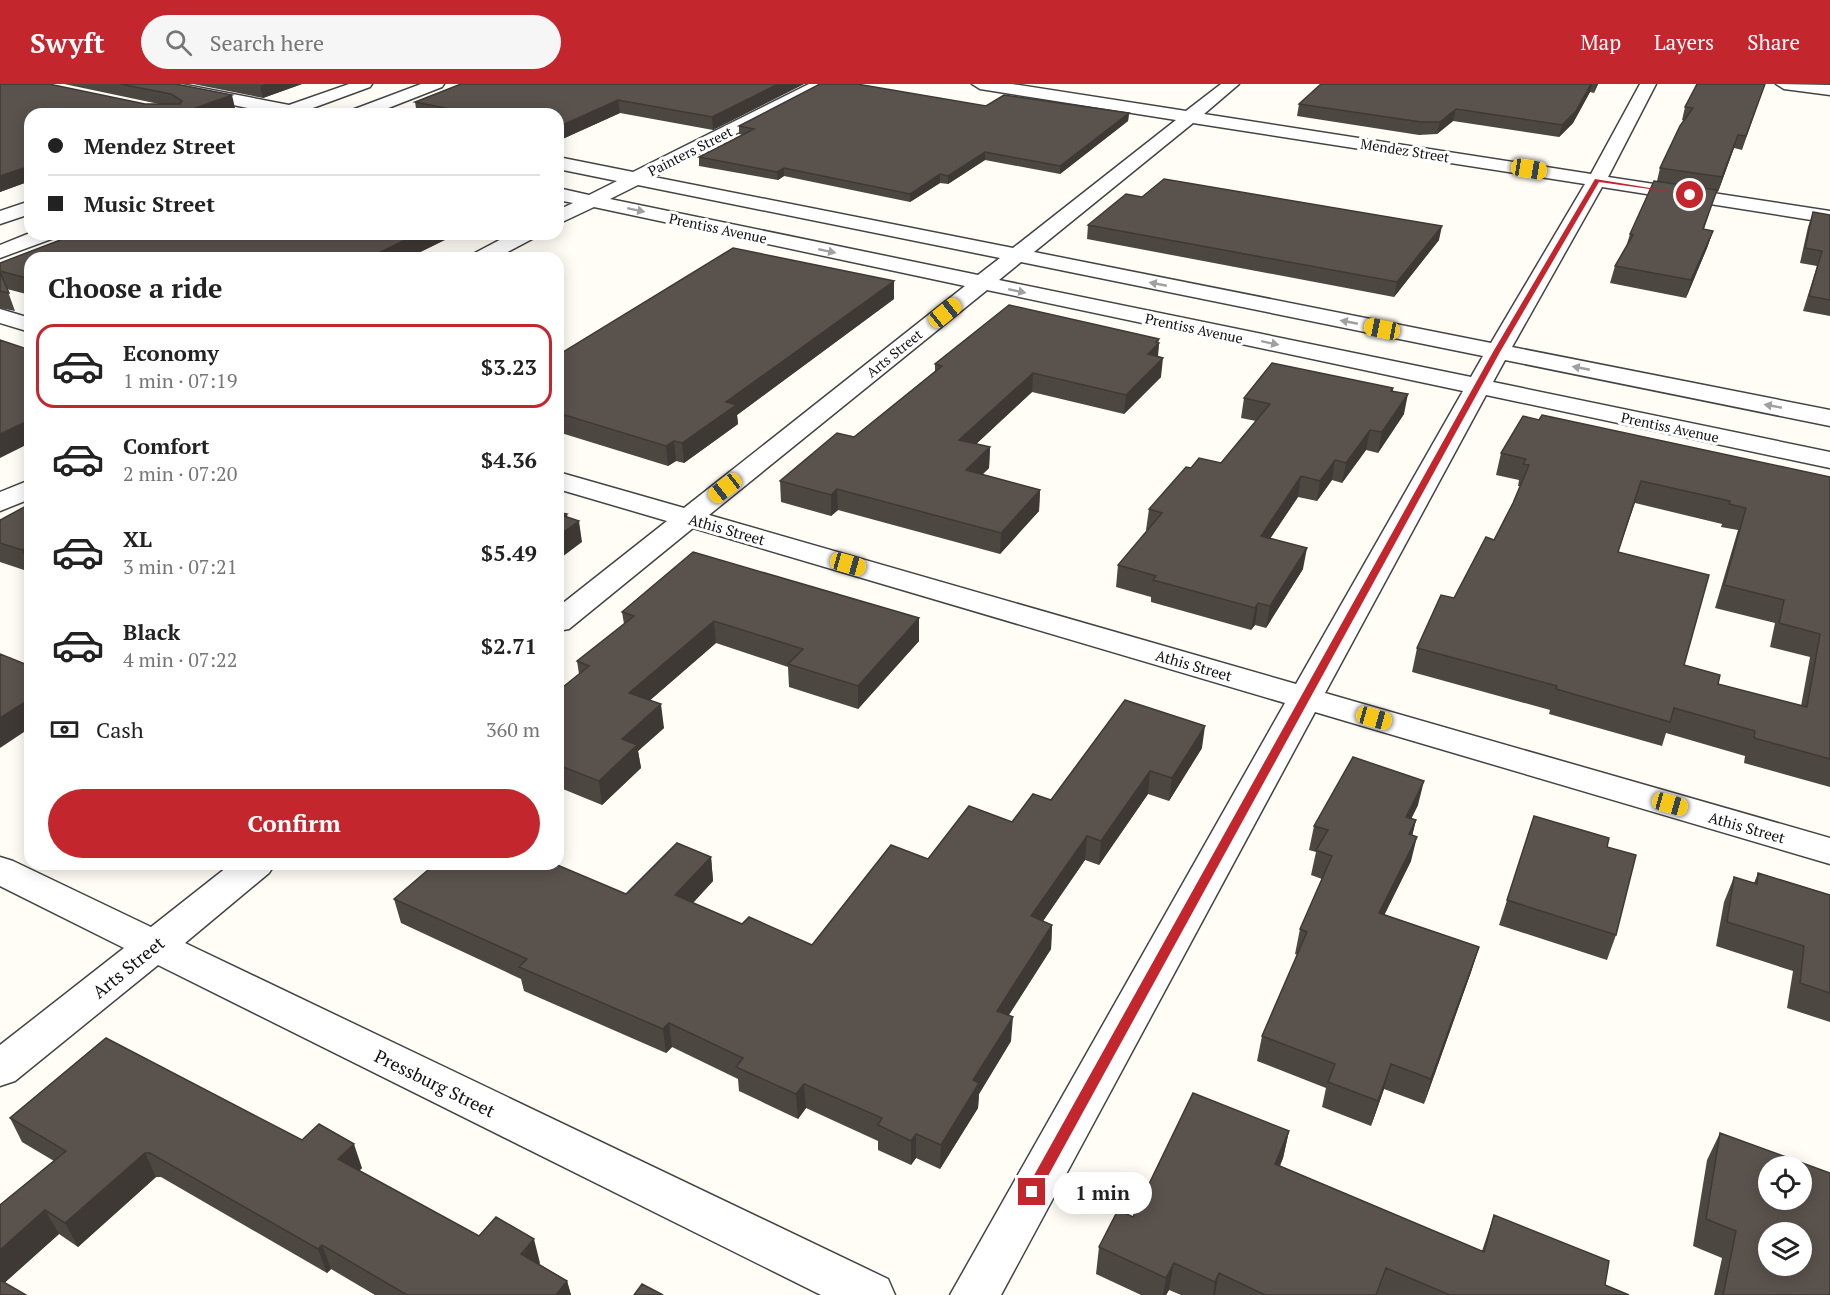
<!DOCTYPE html>
<html lang="en">
<head>
<meta charset="utf-8">
<style>
  body { margin:0; font-family:"PT Serif",serif; background:#f6f6f6; color:#222; height:100vh; display:flex; flex-direction:column; font-size:22px; white-space:nowrap }
  * { box-sizing:border-box; margin:0 }
  p { font-size:20px; color:#767676 }
  .icon { flex:none; width:33px; height:33px; fill:none; stroke:currentColor; stroke-width:2; stroke-linecap:round; stroke-linejoin:round }
  .map { position:relative; flex:1; overflow:hidden }
  .side { position:absolute; left:24px; top:168px; width:540px; height:618px; display:flex; flex-direction:column; background:#fff; border-radius:18px; box-shadow:0 3px 15px #0003 }
  .side>* { flex:none }
  .guide { position:absolute; left:24px; top:24px; width:540px; height:132px; border-radius:18px; box-shadow:0 3px 15px #0003; display:grid; align-content:center; height:132px; padding:0 24px; background:#fff }
  .fabs { position:absolute; left:1758px; top:1072px; display:grid; gap:12px }
  .fabs a { display:grid; place-items:center; width:54px; height:54px; border-radius:50%; background:#fff; box-shadow:0 3px 15px #0003; font-size:30px }
  .end { position:absolute; width:27px; height:27px; margin:-14px; border:8px solid #c4262e; background:#fff; box-shadow:0 0 0 3px #fff }
  .from { border-radius:50% }
  .bubble { position:absolute; height:42px; border-radius:21px; background:#fff; box-shadow:0 3px 15px #0003; font-size:20px; font-weight:700; line-height:42px; text-align:center }
  .car { position:absolute; width:18px; height:36px; margin:-18px -9px; border-radius:8px; box-shadow:0 0 4px 2px #0007; background:linear-gradient(#f5c518 24%,#345 0 40%,#f5c518 0 76%,#345 0 86%,#f5c518 0) }
  .guide b { display:flex; align-items:center; gap:21px; height:57px; font-size:22px }
  .guide b+b { border-top:2px solid #e0e0e0 }
  .guide i { width:15px; height:15px; background:#222 }
  ul { padding:0; list-style:none }
  li { display:flex; align-items:center; gap:18px; height:84px; margin:0 12px 9px; padding:0 12px; border:3px solid transparent; border-radius:18px }
  li div { flex:1 }
  li b { display:block; font-size:22px }
  li em { font-style:normal; font-weight:700 }
  li.active { border-color:#c4262e }
  li>.icon { width:54px; height:54px; stroke-width:1.5 }
  h2 { padding:0 24px; font-size:27px; line-height:72px }
  .pay { display:flex; align-items:center; gap:15px; height:66px; padding:0 24px; font-size:22px }
  .pay p { margin-inline-start:auto }
  .action { display:flex; gap:12px; margin-top:auto; padding:12px 24px }
  .action a { flex:1; height:69px; border-radius:36px; background:#c4262e; color:#fff; font-size:24px; font-weight:700; line-height:69px; text-align:center }
  header { display:flex; align-items:center; gap:36px; box-sizing:border-box; height:84px; padding:0 30px; background:#c4262e; color:#fff }
  header strong { font-size:28px }
  nav { display:flex; gap:33px; margin-inline-start:auto; font-size:21px }
  .search { width:420px; height:54px; background:#f6f6f6; display:flex; align-items:center; gap:15px; box-sizing:border-box; padding:0 21px; border-radius:33px; color:#767676; font-size:22px }
  .map>svg:first-child { display:block }
</style>
</head>
<body>
<header>
<strong>Swyft</strong>
<div class="search"><svg class="icon" aria-label="search" viewBox="0 0 24 24"><circle cx="10" cy="10" r="6"/><path d="M15 15l6 6"/></svg>Search here</div>
<nav><a>Map</a><a>Layers</a><a>Share</a></nav>
</header>
<div class="map">
<svg width="1830" height="1211" viewBox="0 0 1830 1211">
  <rect width="100%" height="100%" fill="#fffdf5"/>
  <g fill="none" stroke-linecap="round" stroke-linejoin="round">
    <defs>
      <path id="minor" d="M148 0H181L289 21 349 0H372L370 3 310 25 317 30H276L156 5Z
        M421 0H444L442 3 373 30H349L352 26Z
        M809 0H830L654 93 1013 164 1176 36 980 5 972 0H1012L1186 27 1221 0H1239L1204 30 1591 90 1640 0H1656L1608 93 1830 127V139L1602 103 1512 263 1830 326V342L1505 276 1493 298 1830 368V384L1486 311 1325 609 1830 754V780L1315 628 1001 1211H950L1285 619 693 444 569 545 558 547V523L667 437 558 405V388L684 424 965 202 594 123 558 140V126L573 119 558 116V104L589 111 617 97 558 85V73L633 88ZM1193 39 1585 100 1491 259 1034 168ZM638 101 1000 174 978 191 610 115ZM1021 178 1483 272 1471 293 999 196ZM987 206 1463 307 1296 600 709 431Z
        M1776 0 1830 1V11L1784 5Z
        M30 117V130L0 140V127Z
        M30 149 57 150 54 154 0 174V161Z
        M511 150H537L534 154 496 174H469L473 170Z
        M0 225 30 234V248L0 239Z
        M30 396V415L0 427V408Z
        M0 773 13 777 151 843 231 780H275L269 789 185 859 888 1195 895 1211H821L158 881 15 997 0 1002V961L124 864 0 802Z"/>
    </defs>
    <use href="#minor" stroke="#444" stroke-width="3"/>
    <use href="#minor" fill="#fff" fill-rule="evenodd"/>
  </g>
  <path fill="#4d4742" fill-rule="evenodd" d="M0 0 145 20H159L64 0H176L235 24 30 30V97L0 108Z
    M193 0H302L263 14Z
    M461 0H804L713 46 620 29 558 57V30H417L415 18Z
    M1321 0H1598L1594 9 1590 8 1573 39 1559 53 1453 37 1437 50 1419 51 1297 32 1299 20Z
    M1765 0 1742 66 1734 64 1718 108 1716 107 1704 145 1713 147 1707 164 1686 214 1610 199 1615 182 1626 163 1630 150 1657 97 1660 84 1684 37 1682 36 1685 23Z
    M986 22 1129 29 1128 37 1060 90 985 76 948 100 940 99 910 118 784 92 778 96 699 82V73L743 51 739 50V42Z
    M1142 113 1439 156 1394 213 1087 155 1088 141Z
    M1813 128 1830 131V232L1803 227 1817 182 1800 179 1808 143Z
    M76 150H457L408 174H30V211L7 205 15 227 0 224V179Z
    M894 215 737 331 738 340 684 379 676 377 668 382 558 348V269Z
    M1159 259 1158 273 1161 293 1124 330 1032 308 976 360 990 363 989 384 982 391 1040 406 1039 427 1000 470 838 426 831 432 781 418 780 397 854 353 935 287V280Z
    M1393 304V307L1404 330 1378 369 1366 366 1342 399 1332 396 1317 417 1298 413 1270 454 1303 485 1266 544 1255 541 1251 546 1151 518V513L1116 503 1118 481 1147 447 1146 446 1149 425 1191 384 1221 379 1256 337 1241 334 1244 314Z
    M1501 369 1830 393V703L1744 679 1745 672 1666 649 1662 662 1549 630 1550 626 1412 588 1417 564 1454 514 1494 456 1513 419 1520 402H1518L1519 396 1496 391ZM1635 419 1722 440 1721 443 1738 446 1715 524 1775 539 1770 563 1810 573 1801 622 1718 600 1684 581 1618 468Z
    M30 420V488L0 478V436Z
    M622 528 919 534V557L858 625 789 603 788 583 716 559 650 616 664 644 638 667 641 684 602 721 558 703V607L579 590 577 577 624 540Z
    M1202 664 1169 717 1148 710 1099 781 1085 776 1043 837 1052 841 1051 865 1009 931 1011 957 979 1010 978 1024 940 1085 916 1074 911 1081 878 1066V1057L806 1024 798 1035 739 1007 738 995 672 963 666 969 524 907 521 895 401 839 394 815 626 810 711 773 713 797 693 819 742 840 812 861 928 775 1012 738 1051 716Z
    M1418 721 1411 735 1416 736 1412 751 1411 777 1384 831 1479 863 1471 888 1424 1020 1384 1005 1371 1042 1322 1023 1326 1004 1257 977 1262 952 1298 871 1295 870 1300 845 1322 795 1311 791 1316 768 1309 766 1314 742Z
    M1534 732 1607 763 1616 851 1607 876 1499 841Z
    M1758 789 1830 811V938L1787 924 1793 887 1716 862 1724 818 1734 793 1754 799Z
    M10 1034 302 1056 362 1084 359 1087 479 1152 540 1179 539 1180 567 1197 571 1211H375L331 1185 327 1189 161 1093H156L78 1163 59 1150 5 1198 0 1211V1121L54 1077 22 1058Z
    M1289 1047 1283 1074 1280 1082 1482 1167 1494 1131 1605 1201 1629 1211H1181L1169 1206 1166 1211H1141L1096 1190 1099 1163 1133 1133Z
    M1720 1049 1830 1211H1714L1722 1174 1693 1162 1707 1076Z"/>
  <path fill="#3f3936" d="M265 0H302L263 14 260 2Z
    M778 0H804L713 46 712 33Z
    M1591 0H1592L1590 8 1573 39 1559 53 1562 41Z
    M1596 0H1598L1594 9Z
    M232 11 235 24 217 30H179Z
    M618 16 620 29 558 57V43Z
    M1456 25 1453 37 1437 50 1440 38Z
    M1129 29 1128 37 1060 90V82Z
    M1738 51 1734 64 1718 108 1722 93Z
    M985 68V76L948 100V92Z
    M30 82V97L0 108V92Z
    M784 84V92L778 96 777 88Z
    M940 90V99L910 118V110Z
    M1442 142 1439 156 1394 213 1397 198Z
    M1713 147 1707 164 1686 214 1691 196Z
    M418 150H457L408 174H368Z
    M894 197V215L737 331 738 340 684 379 682 359 726 318Z
    M1159 255 1158 260 1159 259 1157 278 1148 270Z
    M1163 274 1161 293 1124 330 1126 311Z
    M1033 289 1032 308 959 376V356Z
    M1408 310 1404 330 1378 369 1382 348Z
    M30 336V359L0 374V350Z
    M1370 346 1366 366 1342 399 1346 379Z
    M674 357 676 377 668 382 666 362Z
    M990 363 989 384 965 407 966 386Z
    M1335 376 1332 396 1317 417 1320 397Z
    M1301 392 1298 413 1258 473 1261 452Z
    M837 405 838 426 831 432V411Z
    M1040 406 1039 427 1000 470 1001 449Z
    M567 430 569 444 579 437 582 458 558 476V452L564 432Z
    M30 462V487L22 466Z
    M1307 464 1303 485 1266 544 1270 522Z
    M1258 519 1255 541 1251 546 1255 524Z
    M919 534V557L858 625V602Z
    M714 537 716 559 632 632 629 609Z
    M30 615V644L0 664V634Z
    M661 620 664 644 638 667 641 684 602 721 599 697 622 655Z
    M1205 642 1202 664 1169 717 1172 694Z
    M1150 687 1148 710 1099 781 1101 757Z
    M1424 697 1418 721 1400 757 1406 733Z
    M1416 736 1410 761 1409 750Z
    M1087 752 1085 776 1030 856 1031 832Z
    M1417 753 1411 777 1373 854 1379 829Z
    M711 773 713 797 678 835 675 811Z
    M1052 841 1051 865 996 951 997 927Z
    M1479 863 1471 888 1424 1020 1431 995Z
    M1013 933 1011 957 979 1010 978 1024 940 1085 941 1061 973 996Z
    M669 939 672 963 666 969 663 945Z
    M1391 980 1384 1005 1371 1042 1378 1017Z
    M804 1000 806 1024 798 1035 796 1010Z
    M1289 1047 1283 1074 1269 1106 1275 1080Z
    M916 1050V1074L911 1081V1057Z
    M354 1060 362 1084 346 1099 338 1075Z
    M145 1069 156 1093 78 1163 65 1139Z
    M45 1126 59 1150 0 1203V1166Z
    M534 1155 540 1179 527 1194 521 1170Z
    M322 1161 331 1185 327 1189 318 1165Z
    M1174 1179 1169 1206 1166 1211H1163L1166 1194Z
    M1219 1189 1215 1211H1213L1215 1198Z
    M567 1197 571 1211H556Z"/>
  <path fill="#5a524d" stroke="#3f3936" stroke-width="1.5" fill-rule="evenodd" d="M0 0H49L145 20H180L182 17 171 10 120 0H176L232 11 179 30H30V82L0 92Z
    M461 0H778L712 33 618 16 558 43V30H475L415 18Z
    M820 0H857L986 22 1004 11 1129 29 1060 82 985 68 948 92 940 90 910 110 784 84 777 88 699 73 754 45 739 42Z
    M1321 0H1591L1576 27 1562 41 1456 25 1440 38H1421L1299 20Z
    M1697 0H1765L1746 52 1738 51 1722 93 1660 84 1680 42 1693 24 1685 23Z
    M1164 95 1442 142 1397 198 1088 141 1126 110 1142 113Z
    M1654 97 1717 106 1703 145 1713 147 1691 196 1615 182 1633 151 1630 150Z
    M1813 128 1830 131V216L1809 212 1822 167 1805 164Z
    M76 150H418L368 174H30V195L0 187V179Z
    M733 164 894 197 726 318 736 321 682 359 674 357 666 362 558 329V269L560 270Z
    M0 188 9 209 0 207Z
    M1009 221 1159 255 1156 258 1159 259 1148 270 1163 274 1126 311 1033 289 959 356 990 363 966 386 1040 406 1001 449 837 405 831 411 780 397 837 349 854 353 942 282 935 280Z
    M0 256 30 266V336L0 350Z
    M1272 279 1393 304 1391 307 1408 310 1382 348 1370 346 1346 379 1335 376 1320 397 1301 392 1261 452 1307 464 1270 522 1258 519 1255 524 1153 496 1156 492 1118 481 1162 429 1149 425 1186 383 1191 384 1199 374 1221 379 1270 320 1244 314Z
    M1542 331 1830 393V675L1754 654 1755 647 1674 624 1670 638 1556 605 1557 602 1417 564 1441 511 1454 514 1486 453 1494 456 1513 419 1529 381 1523 380 1526 375 1501 369 1523 332 1539 336ZM1641 397 1730 417 1729 420 1746 424 1724 501 1784 516 1779 539 1820 550 1807 623 1718 600 1720 591 1684 581 1709 491 1618 468Z
    M30 420V462L22 466 0 459V436Z
    M558 428 567 430 564 432 579 437 558 452Z
    M693 468 919 534 858 602 788 580 803 565 714 537 629 609 661 620 622 655 637 661 599 697 558 681V607L589 582 577 577 634 532 622 528Z
    M0 570 30 582V615L0 634Z
    M1125 616 1205 642 1172 694 1150 687 1101 757 1087 752 1031 832 1052 841 997 927 1013 933 973 996 979 999 941 1061 916 1050 911 1057 878 1041 882 1034 804 1000 796 1010 736 983 743 974 669 939 663 945 519 883 527 875 394 815 435 780H555L626 810 677 759 711 773 675 811 742 840 749 833 812 861 891 761 928 775 969 722 1012 738 1033 710 1051 716Z
    M1353 673 1424 697 1406 733 1416 736 1409 750 1417 753 1379 829 1479 863 1431 995 1391 980 1378 1017 1328 998 1335 980 1262 952 1307 848 1300 845 1332 772 1316 766 1328 746 1314 742Z
    M1534 732 1609 754 1607 763 1636 771 1616 851 1507 816Z
    M1758 789 1830 811V909L1800 899 1804 862 1727 838 1734 793 1757 800Z
    M106 954 302 1056 319 1040 354 1060 338 1075 479 1152 496 1133 534 1155 521 1170 567 1197 556 1211H407L322 1161 318 1165 150 1069H145L65 1139 45 1126 0 1166V1121L66 1067 10 1034Z
    M1193 1009 1289 1047 1275 1080 1484 1168 1494 1131 1609 1177 1605 1201 1629 1211H1450L1386 1184 1376 1211H1265L1219 1189 1215 1198 1174 1179 1166 1194 1099 1163 1118 1126 1133 1133Z
    M1720 1049 1830 1089V1211H1723L1736 1147 1706 1135ZM1768 1083H1802V1116H1768ZM1768 1149H1802V1182H1768Z
    M0 1196 26 1211H0Z
    M642 1200 663 1211H634Z"/>
  <defs><path id="oneway-solid" d="M-6-.8H1V-3.2L6.5 0L1 3.2V.8H-6Z" transform="scale(1.5)"/></defs>
  <g fill="#a0a0a0">
    <use href="#oneway-solid" transform="translate(636 126) rotate(12)"/>
    <use href="#oneway-solid" transform="translate(827 167) rotate(12)"/>
    <use href="#oneway-solid" transform="translate(1158 200) rotate(-169)"/>
    <use href="#oneway-solid" transform="translate(1017 207) rotate(12)"/>
    <use href="#oneway-solid" transform="translate(1349 238) rotate(-169)"/>
    <use href="#oneway-solid" transform="translate(1270 259) rotate(12)"/>
    <use href="#oneway-solid" transform="translate(1581 284) rotate(-169)"/>
    <use href="#oneway-solid" transform="translate(1773 322) rotate(-169)"/>
  </g>
  <path fill="#c4262e" d="M1595 95 1693 111 1599 98 1500 268 1037 1112H1027V1104L1493 268Z"/>
  <g text-anchor="middle" dominant-baseline="central" stroke-width="6" stroke-linejoin="round" paint-order="stroke">
    <g font-size="14" fill="#111" stroke="#fff">
      <text transform="translate(1405 66) rotate(9)">Mendez Street</text>
      <text transform="translate(690 67) rotate(-27)">Painters Street</text>
      <text transform="translate(718 144) rotate(12)">Prentiss Avenue</text>
      <text transform="translate(1194 244) rotate(12)">Prentiss Avenue</text>
      <text transform="translate(894 269) rotate(-39)">Arts Street</text>
      <text transform="translate(1670 343) rotate(12)">Prentiss Avenue</text>
    </g>
    <g font-size="15" fill="#111" stroke="#fff">
      <text transform="translate(727 445) rotate(16)">Athis Street</text>
      <text transform="translate(1194 581) rotate(16)">Athis Street</text>
      <text transform="translate(1747 743) rotate(16)">Athis Street</text>
    </g>
    <g font-size="18" fill="#111" stroke="#fff">
      <text transform="translate(128 883) rotate(-39)">Arts Street</text>
      <text transform="translate(435 999) rotate(26)">Pressburg Street</text>
    </g>
  </g>
</svg>
<div class="fabs">
<a><svg class="icon" aria-label="locate" viewBox="0 0 24 24"><circle cx="12" cy="12" r="6"/><path d="M12 2v4M12 18v4M2 12h4M18 12h4"/></svg></a>
<a><svg class="icon" aria-label="layers" viewBox="0 0 24 24"><path d="M12 4l9 5-9 5-9-5zM3 14l9 5 9-5"/></svg></a>
</div>
<i class="end from" style="left:1690px;top:111px"></i>
<i class="end" style="left:1032px;top:1108px"></i>
<div class="bubble" style="left:1053px;top:1088px;width:99px">1 min</div>
<i class="car" style="left:1529px;top:85px;rotate:99deg"></i>
<i class="car" style="left:945px;top:229px;rotate:51deg"></i>
<i class="car" style="left:1382px;top:245px;rotate:281deg"></i>
<i class="car" style="left:725px;top:404px;rotate:232deg"></i>
<i class="car" style="left:848px;top:480px;rotate:106deg"></i>
<i class="car" style="left:1374px;top:634px;rotate:106deg"></i>
<i class="car" style="left:1670px;top:720px;rotate:106deg"></i>
<div class="guide">
<b><i class="from"></i>Mendez Street</b>
<b><i></i>Music Street</b>
</div>
<section class="side">
<h2>Choose a ride</h2>
<ul>
<li class="active"><svg class="icon" aria-label="car" viewBox="0 0 24 24"><path d="M5 17H2v-5l4-1 3-4h7l3 4 3 1v5h-3M9 17h6M6 11h13"/><circle cx="7" cy="17" r="2"/><circle cx="17" cy="17" r="2"/></svg><div><b>Economy</b><p>1 min · 07:19</p></div><em>$3.23</em></li>
<li><svg class="icon" aria-label="car" viewBox="0 0 24 24"><path d="M5 17H2v-5l4-1 3-4h7l3 4 3 1v5h-3M9 17h6M6 11h13"/><circle cx="7" cy="17" r="2"/><circle cx="17" cy="17" r="2"/></svg><div><b>Comfort</b><p>2 min · 07:20</p></div><em>$4.36</em></li>
<li><svg class="icon" aria-label="car" viewBox="0 0 24 24"><path d="M5 17H2v-5l4-1 3-4h7l3 4 3 1v5h-3M9 17h6M6 11h13"/><circle cx="7" cy="17" r="2"/><circle cx="17" cy="17" r="2"/></svg><div><b>XL</b><p>3 min · 07:21</p></div><em>$5.49</em></li>
<li><svg class="icon" aria-label="car" viewBox="0 0 24 24"><path d="M5 17H2v-5l4-1 3-4h7l3 4 3 1v5h-3M9 17h6M6 11h13"/><circle cx="7" cy="17" r="2"/><circle cx="17" cy="17" r="2"/></svg><div><b>Black</b><p>4 min · 07:22</p></div><em>$2.71</em></li>
</ul>
<div class="pay"><svg class="icon" aria-label="cash" viewBox="0 0 24 24"><path d="M3 7h18v10H3z"/><circle cx="12" cy="12" r="2"/></svg>Cash<p>360 m</p></div>
<div class="action"><a>Confirm</a></div>
</section>
</div>
</body>
</html>
